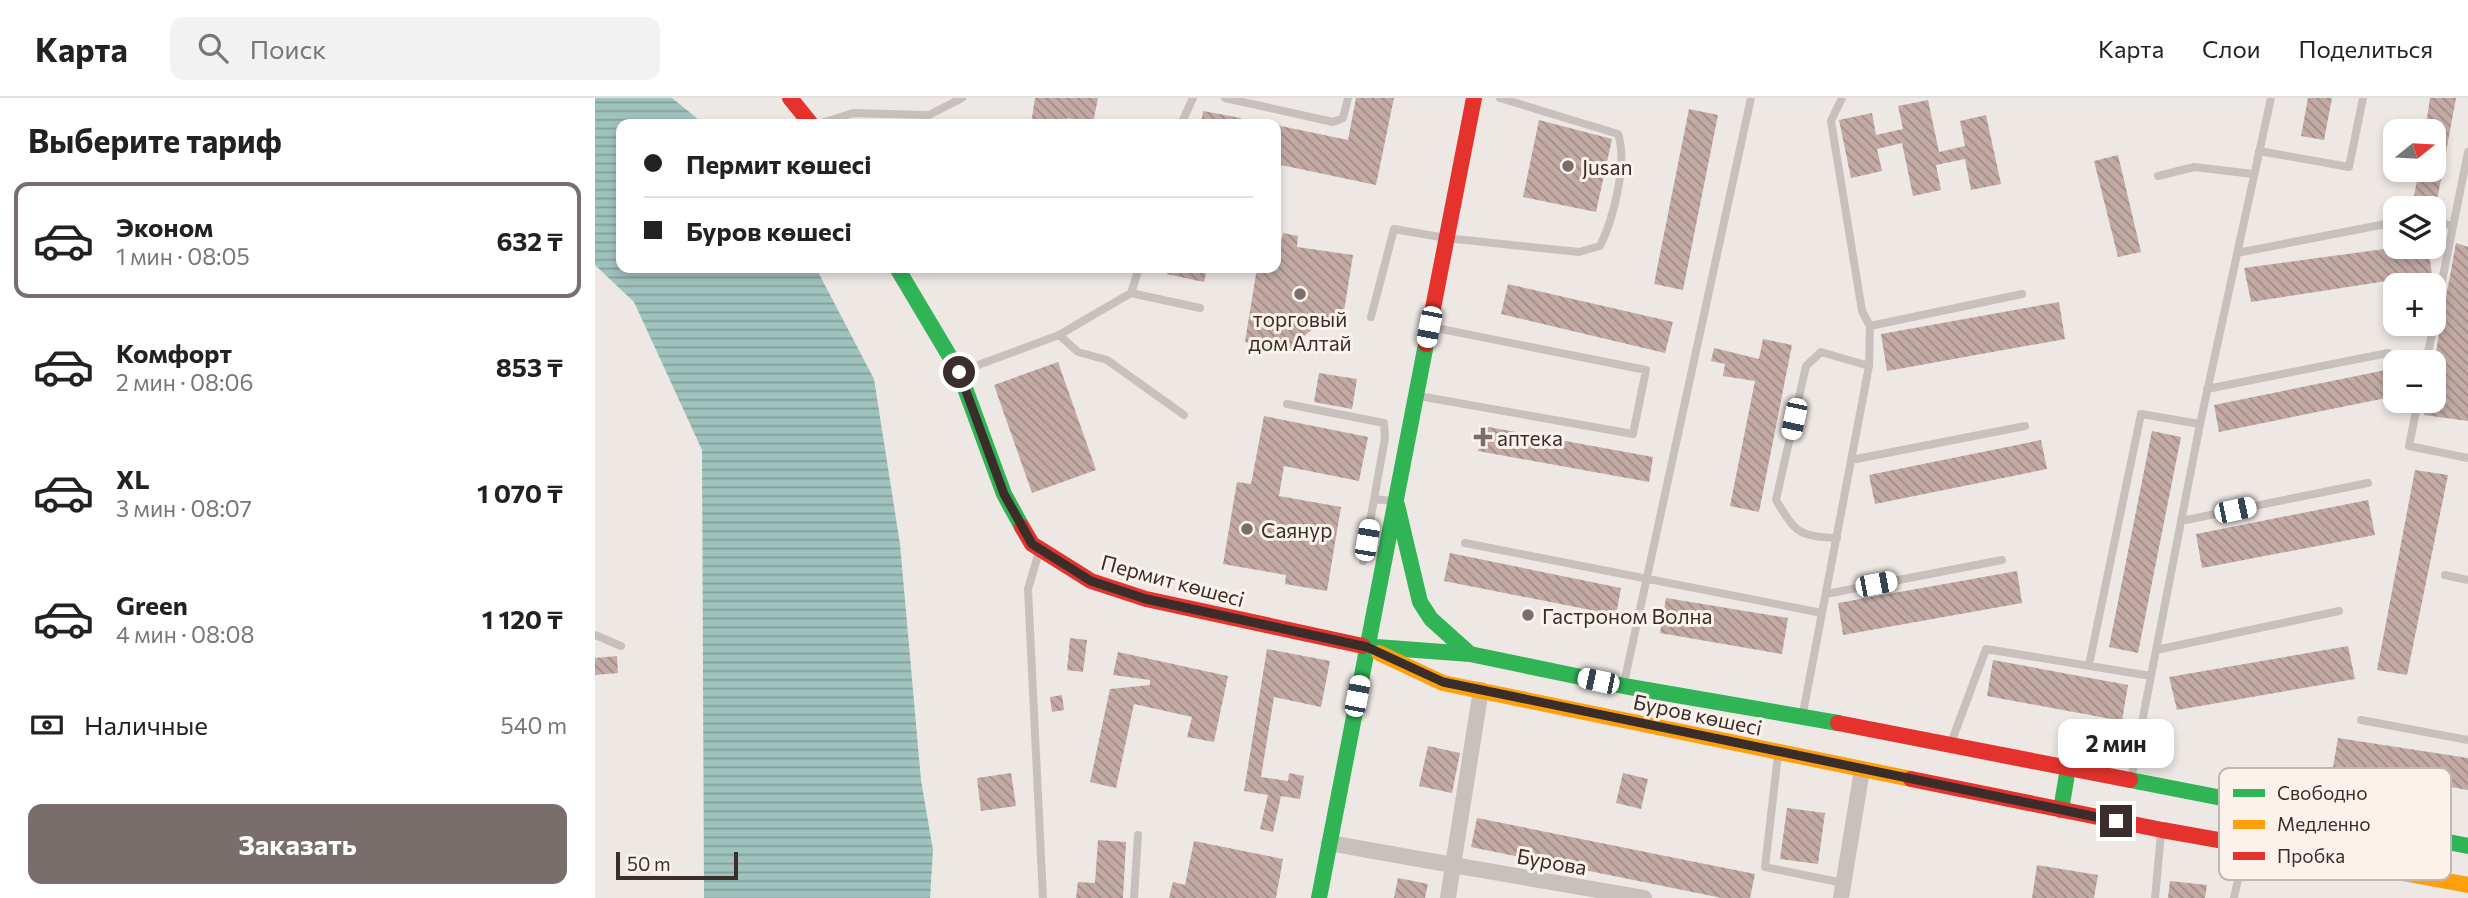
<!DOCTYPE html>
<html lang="ru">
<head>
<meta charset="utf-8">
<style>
  body { margin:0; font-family:Commissioner,sans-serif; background:#f2f2f2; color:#222; height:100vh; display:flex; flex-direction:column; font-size:26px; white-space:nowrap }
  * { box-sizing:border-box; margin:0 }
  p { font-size:23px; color:#767676 }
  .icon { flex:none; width:38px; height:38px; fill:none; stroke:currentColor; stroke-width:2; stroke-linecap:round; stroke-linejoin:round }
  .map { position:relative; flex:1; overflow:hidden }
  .details { display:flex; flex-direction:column; background:#fff; width:595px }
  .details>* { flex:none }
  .top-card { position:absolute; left:21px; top:21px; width:665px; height:154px; border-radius:14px; box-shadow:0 4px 10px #0003; display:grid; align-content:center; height:154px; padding:0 28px; background:#fff }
  .needle { width:46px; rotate:72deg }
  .buttons { position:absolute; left:1788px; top:21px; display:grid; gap:14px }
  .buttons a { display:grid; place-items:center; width:63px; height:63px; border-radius:14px; background:#fff; box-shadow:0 4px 10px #0003; font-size:35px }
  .scale { position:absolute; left:21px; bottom:18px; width:122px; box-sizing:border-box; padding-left:7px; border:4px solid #3a2d2a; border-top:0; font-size:19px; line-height:24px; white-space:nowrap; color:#3a2d2a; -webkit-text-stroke:5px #fbf2ec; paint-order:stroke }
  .end { position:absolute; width:32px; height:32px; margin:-16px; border:9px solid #3a2d2a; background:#fff; box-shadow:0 0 0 4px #fff }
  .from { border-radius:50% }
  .bubble { position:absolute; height:49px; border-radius:14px; background:#fff; box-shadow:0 4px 10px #0003; font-size:23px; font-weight:700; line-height:49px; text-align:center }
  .car { position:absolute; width:21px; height:42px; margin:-21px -10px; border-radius:9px; box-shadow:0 0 5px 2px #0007; background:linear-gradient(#fff 24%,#345 0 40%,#fff 0 76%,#345 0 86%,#fff 0) }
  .top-card b { display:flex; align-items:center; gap:24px; height:66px; font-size:26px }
  .top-card b+b { border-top:2px solid #e0e0e0 }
  .top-card i { width:18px; height:18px; background:#222 }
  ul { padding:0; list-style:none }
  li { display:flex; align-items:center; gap:21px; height:116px; margin:0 14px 10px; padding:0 14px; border:4px solid transparent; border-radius:14px }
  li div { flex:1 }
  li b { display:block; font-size:26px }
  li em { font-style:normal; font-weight:700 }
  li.selected { border-color:#796e6b }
  li>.icon { width:63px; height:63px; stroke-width:1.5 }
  h2 { padding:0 28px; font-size:32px; line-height:84px }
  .pay { display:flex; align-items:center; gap:18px; height:77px; padding:0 28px; font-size:26px }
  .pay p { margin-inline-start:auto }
  .action { display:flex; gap:14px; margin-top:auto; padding:14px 28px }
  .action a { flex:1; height:80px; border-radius:14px; background:#796e6b; color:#fff; font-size:28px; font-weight:700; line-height:80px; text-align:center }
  header { display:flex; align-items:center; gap:42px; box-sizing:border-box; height:98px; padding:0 35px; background:#fff; border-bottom:2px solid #e0e0e0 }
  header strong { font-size:33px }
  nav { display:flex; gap:38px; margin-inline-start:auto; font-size:24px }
  .search { width:490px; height:63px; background:#f2f2f2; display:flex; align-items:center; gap:18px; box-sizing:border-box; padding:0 24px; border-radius:14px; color:#767676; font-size:26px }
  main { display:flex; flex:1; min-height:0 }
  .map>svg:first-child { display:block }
</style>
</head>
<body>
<header>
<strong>Карта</strong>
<div class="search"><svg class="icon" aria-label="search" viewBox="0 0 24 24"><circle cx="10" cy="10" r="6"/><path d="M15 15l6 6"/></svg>Поиск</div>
<nav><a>Карта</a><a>Слои</a><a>Поделиться</a></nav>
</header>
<main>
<section class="details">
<h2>Выберите тариф</h2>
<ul>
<li class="selected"><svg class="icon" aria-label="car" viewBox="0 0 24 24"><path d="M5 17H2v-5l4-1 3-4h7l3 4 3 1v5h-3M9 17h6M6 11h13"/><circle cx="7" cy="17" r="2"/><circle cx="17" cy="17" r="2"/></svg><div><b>Эконом</b><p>1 мин · 08:05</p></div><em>632 ₸</em></li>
<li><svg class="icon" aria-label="car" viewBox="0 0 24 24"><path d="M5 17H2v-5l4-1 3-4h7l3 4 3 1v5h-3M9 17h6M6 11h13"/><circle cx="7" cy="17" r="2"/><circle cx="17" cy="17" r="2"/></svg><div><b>Комфорт</b><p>2 мин · 08:06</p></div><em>853 ₸</em></li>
<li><svg class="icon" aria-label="car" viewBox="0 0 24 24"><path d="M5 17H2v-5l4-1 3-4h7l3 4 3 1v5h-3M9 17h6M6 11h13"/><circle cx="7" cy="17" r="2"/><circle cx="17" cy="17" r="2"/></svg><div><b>XL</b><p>3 мин · 08:07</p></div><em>1 070 ₸</em></li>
<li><svg class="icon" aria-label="car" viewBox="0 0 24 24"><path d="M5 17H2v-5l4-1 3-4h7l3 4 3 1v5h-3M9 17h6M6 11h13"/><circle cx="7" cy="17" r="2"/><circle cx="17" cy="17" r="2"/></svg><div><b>Green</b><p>4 мин · 08:08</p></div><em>1 120 ₸</em></li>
</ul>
<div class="pay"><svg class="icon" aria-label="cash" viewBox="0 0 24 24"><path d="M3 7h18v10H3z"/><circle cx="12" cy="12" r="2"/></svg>Наличные<p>540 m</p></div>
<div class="action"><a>Заказать</a></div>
</section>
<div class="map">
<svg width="1873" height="800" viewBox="0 0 1873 800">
  <defs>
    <pattern id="water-rules" width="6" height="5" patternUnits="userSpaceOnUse" patternTransform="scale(1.75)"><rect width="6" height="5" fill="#9fc2bd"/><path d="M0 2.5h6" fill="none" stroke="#839e9a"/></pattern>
    <pattern id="building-back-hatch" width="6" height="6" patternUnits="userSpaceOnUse" patternTransform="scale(1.75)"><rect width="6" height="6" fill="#c3aaa5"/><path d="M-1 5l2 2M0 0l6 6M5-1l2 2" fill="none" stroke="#9f8b87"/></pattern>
  </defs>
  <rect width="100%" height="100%" fill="#eee8e4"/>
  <path fill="url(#water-rules)" d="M0 0H77L109 26H26V170H221L279 281 305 446 326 682 338 752 335 800H109L107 352 39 204 0 167Z"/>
  <path fill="url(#building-back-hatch)" d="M440 0H503L498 25 472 20 471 26H436Z
    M761 0H799L781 87 681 66V27L753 42Z
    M1713 0H1737L1729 42 1706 38Z
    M1835 0H1861L1841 108 1818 103 1824 72H1839V33H1830Z
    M1333 2 1344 54 1370 48 1365 23 1391 17 1406 86 1376 92 1370 61 1341 67 1346 92 1318 98 1307 45 1282 51 1287 73 1256 80 1244 22 1277 15 1281 37 1308 31 1303 8Z
    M1094 11 1123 17 1088 192 1059 186Z
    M608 13 646 20 645 26H606Z
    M944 22 1017 41 1001 114 928 99Z
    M1523 57 1546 154 1523 159 1499 63Z
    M688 135 703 138 702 149 758 157 747 226 728 223 705 241 703 253 650 244 662 170H681V144H686Z
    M1861 145 1873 149V323L1829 317 1832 303H1839V264Z
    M1804 149H1833L1837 176 1656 204 1649 170Z
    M572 170H612L609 184 572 176Z
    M913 186 1078 224 1070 255 906 216Z
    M1464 204 1470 241 1292 273 1286 236Z
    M1168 241 1197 247 1164 414 1135 408 1160 283 1128 278 1130 266 1116 263 1119 250 1164 261Z
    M463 264 501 372 437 395 399 287Z
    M1801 270V298L1624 334 1619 307Z
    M724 275 762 281 757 311 719 304Z
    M669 318 773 339 764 383 689 368 684 398 746 409 732 493 690 486 691 477 628 466 642 384 656 386Z
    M888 328 1058 359 1054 384 883 353Z
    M1557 333 1586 339 1543 555 1514 549Z
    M1446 342 1452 371 1280 406 1274 377Z
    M1820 372 1853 377 1812 577 1782 572Z
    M1773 402 1780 437 1607 470 1601 436Z
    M855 455 1026 490 1021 517 849 483Z
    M1422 473 1427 505 1248 537 1243 505Z
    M1071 500 1193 520 1187 556 1065 535Z
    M475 540 492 542 488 574 472 572Z
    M1753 548 1760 581 1582 612 1574 579Z
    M672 551 735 563 726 609 679 599 666 679 693 683 694 675 709 678 705 701 686 698 678 734 665 731 673 697 649 693Z
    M523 554 633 578 619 644 592 639 597 619 539 606 521 690 495 684 515 591 555 587V582L518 577Z
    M22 558 23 575 0 577V560Z
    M1398 562 1533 587 1527 623 1392 598Z
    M467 597 469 612 457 614 455 599Z
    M1743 640 1873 660V692L1738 669Z
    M833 648 865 655 857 695 824 688Z
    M416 675 421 708 386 713 382 680Z
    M1028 675 1053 681 1046 711 1021 705Z
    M1192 710 1230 715 1223 766 1185 761Z
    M882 720 1160 776 1155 800H1127L876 749Z
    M503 742 531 744 528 800H481L483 784 500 785Z
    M599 743 688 761 681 800H574L578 784 590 787Z
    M1442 767 1503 777 1499 800H1437Z
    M803 780 833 786 830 800H799Z
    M1575 783 1612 787 1610 800H1573Z"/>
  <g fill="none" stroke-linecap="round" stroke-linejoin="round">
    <path stroke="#c8c0bc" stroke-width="8" d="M630 0 738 24 748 20 753 0
      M223 26 258 15 334 17 367 0
      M586 26 598 0
      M1664 53 1754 69 1768 0
      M1563 78 1599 69 1658 76
      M1839 123 1858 128
      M1642 155 1801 124
      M536 195 605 210
      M776 219 799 131 851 140 984 154 1005 148C1018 122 1033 65 1023 36L905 0
      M1839 223 1873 54
      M1275 228 1427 196
      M464 237 483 254 512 262 589 317
      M1831 264 1839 226
      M367 273 464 237 536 195 544 170
      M1612 291 1793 255
      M824 298 1038 336 1051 272 836 229
      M1823 303 1814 348 1873 360
      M692 306 789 325 790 340 779 401 797 403
      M1256 362 1430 328
      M1586 423 1773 385
      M1242 440C1203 438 1201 435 1181 402L1211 268 1226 254 1274 268
      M870 445 1227 515
      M444 454 433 491 448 800
      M768 463 779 401
      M1850 477 1873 482
      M1231 496 1407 462
      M0 537 26 548
      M1561 552 1744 513
      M1494 567 1546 316 1605 326
      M1029 585 1156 0
      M1208 615 1274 268 1275 228 1267 213 1236 23 1247 0
      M1766 622 1873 642
      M1356 645 1391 551 1556 578
      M1183 657 1170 769 1248 785
      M1536 681 1605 326 1676 0
      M539 800 543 737
      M1560 800 1566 735
      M1639 800 1650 748"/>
    <path stroke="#c8c0bc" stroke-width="16" d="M734 745 858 767 886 592
      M853 800 858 767 1049 800
      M1246 800 1267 672"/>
    <path stroke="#30b455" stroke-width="16" d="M302 170 364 274 409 396 427 429
      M802 407 825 504 836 521 875 556
      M768 548 875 556 1029 588 1243 625
      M1535 682 1873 748
      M1466 712 1473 670
      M724 800 831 246"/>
    <path stroke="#ff9f0a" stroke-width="16" d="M784 555 848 585 1316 681
      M1753 765 1873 787"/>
    <path stroke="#e5322d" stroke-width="16" d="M195 0 216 26
      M831 246 879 0
      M427 429 437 446 496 483 551 501 768 548
      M1243 625 1535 682
      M1316 681 1567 732 1753 765"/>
  </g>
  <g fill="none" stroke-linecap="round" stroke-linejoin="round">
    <path stroke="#3a2d2a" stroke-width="9" d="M364 274 409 396 437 446 496 483 551 501 772 549 848 584 1521 723"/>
  </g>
  <g fill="#796e6b" stroke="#fbf2ec" stroke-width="2.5">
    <circle cx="973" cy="68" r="7"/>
    <circle cx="705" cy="196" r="7"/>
    <path d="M884.5 328.5h7v7h7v7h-7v7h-7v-7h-7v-7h7z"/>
    <circle cx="652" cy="431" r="7"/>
    <circle cx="933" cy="517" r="7"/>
  </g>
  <g text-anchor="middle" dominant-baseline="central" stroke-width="6" stroke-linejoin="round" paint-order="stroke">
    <g font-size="21" fill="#3a2d2a" stroke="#fbf2ec" text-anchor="start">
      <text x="987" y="68">Jusan</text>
      <text x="705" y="220" text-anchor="middle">торговый<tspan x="705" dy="24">дом Алтай</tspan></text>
      <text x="902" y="339">аптека</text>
      <text x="666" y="431">Саянур</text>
      <text x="947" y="517">Гастроном Волна</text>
    </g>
    <g font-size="21" fill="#3a2d2a" stroke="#fbf2ec">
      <text transform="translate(578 482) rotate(15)">Пермит көшесі</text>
      <text transform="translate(1103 616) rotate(12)">Буров көшесі</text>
      <text transform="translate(957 763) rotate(10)">Бурова</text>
    </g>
  </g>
  <rect x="1624" y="670" width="232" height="112" rx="10" fill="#fbf2ec" stroke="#c1b7b2" stroke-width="2"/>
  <rect x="1638" y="691" width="32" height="8" fill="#30b455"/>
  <rect x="1638" y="722" width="32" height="9" fill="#ff9f0a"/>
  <rect x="1638" y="754" width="32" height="8" fill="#e5322d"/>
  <g font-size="19" fill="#3a2d2a">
    <text x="1682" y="702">Свободно</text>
    <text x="1682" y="733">Медленно</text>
    <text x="1682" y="765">Пробка</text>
  </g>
</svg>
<div class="buttons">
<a><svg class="needle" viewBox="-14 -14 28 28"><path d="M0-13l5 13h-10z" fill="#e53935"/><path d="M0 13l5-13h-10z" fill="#767676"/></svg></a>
<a><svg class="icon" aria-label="layers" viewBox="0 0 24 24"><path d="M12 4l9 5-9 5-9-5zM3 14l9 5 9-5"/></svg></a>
<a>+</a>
<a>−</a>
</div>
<div class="scale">50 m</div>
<i class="end from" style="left:364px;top:274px"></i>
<i class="end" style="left:1521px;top:723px"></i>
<div class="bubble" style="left:1463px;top:621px;width:116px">2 мин</div>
<i class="car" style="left:834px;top:229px;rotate:191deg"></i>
<i class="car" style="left:1199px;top:321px;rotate:192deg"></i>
<i class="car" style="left:1640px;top:412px;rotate:78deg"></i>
<i class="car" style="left:772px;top:442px;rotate:10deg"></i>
<i class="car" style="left:1281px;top:486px;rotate:79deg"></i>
<i class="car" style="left:1003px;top:583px;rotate:282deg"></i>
<i class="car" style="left:762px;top:598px;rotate:11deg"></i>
<div class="top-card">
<b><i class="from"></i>Пермит көшесі</b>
<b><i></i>Буров көшесі</b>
</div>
</div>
</main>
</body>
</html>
